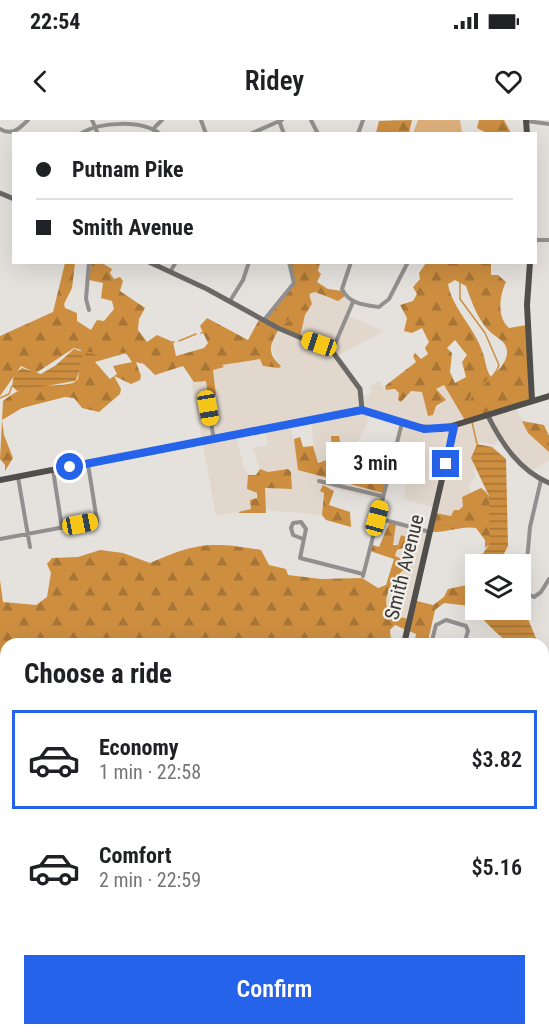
<!DOCTYPE html>
<html lang="en">
<head>
<meta charset="utf-8">
<style>
  body { margin:0; font-family:"Roboto Condensed",sans-serif; background:#f2f2f2; color:#202124; height:100vh; display:flex; flex-direction:column; font-size:22px; white-space:nowrap }
  * { box-sizing:border-box; margin:0 }
  p { font-size:20px; color:#757577 }
  .icon { flex:none; width:33px; height:33px; fill:none; stroke:currentColor; stroke-width:2; stroke-linecap:round; stroke-linejoin:round }
  .map { position:relative; flex:1; overflow:hidden }
  .details { position:absolute; left:0px; top:518px; width:549px; height:398px; display:flex; flex-direction:column; background:#fff; border-radius:18px 18px 0 0; box-shadow:0 6px 24px #0002 }
  .details>* { flex:none }
  .top-card { position:absolute; left:12px; top:12px; width:525px; height:132px; border-radius:0px; box-shadow:0 6px 24px #0002; display:grid; align-content:center; height:132px; padding:0 24px; background:#fff }
  .fabs { position:absolute; left:465px; top:434px; display:grid; gap:12px }
  .fabs a { display:grid; place-items:center; width:66px; height:66px; border-radius:0px; background:#fff; box-shadow:0 6px 24px #0002; font-size:30px }
  .end { position:absolute; width:27px; height:27px; margin:-14px; border:8px solid #2563eb; background:#fff; box-shadow:0 0 0 3px #fff }
  .from { border-radius:50% }
  .bubble { position:absolute; height:42px; border-radius:0px; background:#fff; box-shadow:0 6px 24px #0002; font-size:20px; font-weight:600; line-height:42px; text-align:center }
  .car { position:absolute; width:18px; height:36px; margin:-18px -9px; border-radius:8px; box-shadow:0 0 4px 2px #0007; background:linear-gradient(#f5c518 24%,#345 0 40%,#f5c518 0 76%,#345 0 86%,#f5c518 0) }
  .top-card b { display:flex; align-items:center; gap:21px; height:57px; font-size:22px }
  .top-card b+b { border-top:2px solid #e0e0e0 }
  .top-card i { width:15px; height:15px; background:#202124 }
  ul { padding:0; list-style:none }
  li { display:flex; align-items:center; gap:18px; height:99px; margin:0 12px 9px; padding:0 12px; border:3px solid transparent; border-radius:0px }
  li div { flex:1 }
  li b { display:block; font-size:22px }
  li em { font-style:normal; font-weight:600 }
  li.on { border-color:#2563eb }
  li>.icon { width:54px; height:54px; stroke-width:1.5 }
  h2 { padding:0 24px; font-size:27px; line-height:72px }
  .cta { display:flex; gap:12px; margin-top:auto; padding:12px 24px }
  .cta a { flex:1; height:69px; border-radius:0px; background:#2563eb; color:#fff; font-size:24px; font-weight:600; line-height:69px; text-align:center }
  .status { display:flex; justify-content:space-between; align-items:center; height:42px; padding:0 30px; background:#fff; direction:ltr }
  .status svg { height:16px; fill:currentColor }
  header { display:flex; justify-content:space-between; align-items:center; height:78px; padding:0 24px; background:#fff; font-size:27px; font-weight:600 }
  .map>svg:first-child { display:block }
</style>
</head>
<body>
<div class="status"><b>22:54</b><svg viewBox="0 0 49 12"><path d="M0 12V9h3v3zM5 12V6h3v6zM10 12V3h3v9zM15 12V0h3v12zM26 1h20v11H26zM47 4h2v5h-2z"/></svg></div>
<header><svg class="icon" aria-label="back" viewBox="0 0 24 24"><path d="M15 5l-7 7 7 7"/></svg>Ridey<svg class="icon" aria-label="heart" viewBox="0 0 24 24"><path d="M12 20l-8-8c-3-5 5-10 8-4 3-6 11-1 8 4z"/></svg></header>
<div class="map">
<svg width="549" height="914" viewBox="0 0 549 914">
  <defs>
    <pattern id="forest-firs" width="22" height="20" patternUnits="userSpaceOnUse" patternTransform="scale(1.5)"><rect width="22" height="20" fill="#cd8e40"/><path d="M5 1l3.5 6h-7zM16 11l3.5 6h-7z" fill="#a77536"/></pattern>
    <pattern id="water-rules" width="6" height="5" patternUnits="userSpaceOnUse" patternTransform="scale(1.5)"><rect width="6" height="5" fill="#cd8e40"/><path d="M0 2.5h6" fill="none" stroke="#a77536"/></pattern>
  </defs>
  <rect width="100%" height="100%" fill="#e5e1dd"/>
  <path fill="#e1d7cd" d="M315 172 329 179 345 176 352 181 347 195 384 211 337 236 366 277 371 272 369 267 379 261 386 270 423 272 428 296 446 280 436 269 444 265 447 267 450 277 515 286 528 313 549 332V340L530 353 499 319 495 325 479 322 471 335 475 356 469 367 472 373 462 377 463 386 451 396 435 393V388L403 379 409 351 390 344 401 303 368 292 367 304 354 328 342 331V324L331 318 332 338 318 343 315 340 311 301 290 304 301 350 383 373 381 381 323 366 322 395 265 390V369H292V355L268 352 260 349 258 344 253 328 268 325 265 309 236 315 244 348 250 355 248 361 251 368 257 373 251 389 216 396 191 259 206 261 208 276 216 275 213 250 221 245 261 239 279 245 270 224 272 218 279 208 301 210 305 195 312 184 309 174Z
    M396 403 430 411 408 499 393 500 385 490 388 469 402 451 403 440 395 436 409 418 401 415 398 425 392 423Z"/>
  <path fill="url(#forest-firs)" fill-rule="evenodd" d="M412 0 409 13H376L379 1Z
    M479 0H504L511 13H487L477 8Z
    M91 142 102 143 112 149 110 153 114 159 120 157 123 161 120 171 145 188 139 199 138 210 147 222 157 215 173 222 176 236 204 228 208 223 200 206 207 198 248 220 260 198 263 200 293 163 290 143H320L318 151 321 154 317 162 328 169 343 171 345 176 338 181 315 172 309 174 312 184 305 195 300 217 279 208C272 223 264 231 281 246L279 248 263 246 260 239 222 245 224 247 213 250 216 275 208 276 206 261 194 262 183 246 155 255 144 244 136 242 141 256 140 260 131 264 114 256 117 254 113 246 132 242 126 233 95 242 110 259 114 256 121 269 120 274 99 292 82 288 74 278 65 277 22 288 2 300 4 315 13 338 5 351V345L0 339 3 281C28 260 44 269 73 263L78 259 81 230 74 228 36 253 21 246 0 276V216L53 192 65 143H75L72 168 64 184 65 188 77 193V201L91 210 97 200 104 201 114 189 112 181 101 178 103 163 89 160Z
    M426 143H491V155H498L506 162C500 174 496 197 509 208L527 205 532 281 466 302 444 265 436 269 446 280 436 286 433 295 428 296 422 272 411 271 401 282 398 280 399 273 395 269 386 270 385 266 416 242 413 236 415 233 421 239 428 234 425 228 429 222 422 208 412 213 404 211 407 198 400 185 413 181 417 174 413 167 420 159 419 153ZM455 160 466 166C471 180 475 192 484 205 490 213 496 216 502 221 515 234 500 250 491 257 485 248 486 240 482 231 474 207 452 188 448 164ZM455 220 467 235 462 242 466 257 455 263 450 252 452 233 447 228Z
    M522 301 544 305 549 316V332L528 313Z
    M331 316H339L342 331 339 348 345 355 353 356 369 342 365 357 370 361 385 363 383 373 298 350 294 319 300 317 303 327 313 326 318 343 332 338Z
    M260 349 268 352 288 349 291 352 292 369 265 368 266 393H240L238 392 251 389 250 380 257 378V373L247 369 248 355H256Z
    M323 365 334 371 329 385 350 392 351 407 326 400 322 395 324 373 320 371Z
    M481 368C499 380 493 405 491 423L485 428V420L476 408C461 405 440 415 430 411L435 393 451 396 454 390H459L463 386 462 377Z
    M390 401 396 403 393 425H398L401 415 409 418 405 427 397 430 395 436 404 440 408 450 402 451C389 466 379 482 393 499L397 496 408 499 413 480 433 485 444 477 448 469 467 465 470 486 444 483 435 490 428 521 415 519 416 514 395 505 390 510 391 520 403 523H374L358 519 353 524H6V724L3 733 6 736V824L0 821 3 796 0 790V460L3 482 36 485 47 477 51 453 47 444 52 438 78 437 100 430 123 433 150 443C195 423 210 421 261 430L269 445 286 449 288 455 321 459 362 458 378 468 386 465 394 439 370 431 373 425 379 427Z
    M0 880 5 881 6 909H58L55 914H0Z"/>
  <path fill="#deb07c" d="M418 0H460L462 13H413Z"/>
  <path fill="url(#water-rules)" d="M74 229 83 232C81 239 79 257 75 261L17 271 12 266 14 254 22 248 41 254 56 245Z
    M477 324 492 327 506 339 508 426 499 443 482 435 490 423 489 376 471 338Z
    M474 441 477 444 476 489H518L528 499 538 523H504L505 520C482 500 453 473 474 441Z
    M543 530 549 537V714L543 717Z"/>
  <g fill="none" stroke-linecap="round" stroke-linejoin="round">
    <path stroke="#cd8e40" stroke-width="1.5" d="M390 14 394 0
      M460 142V179L485 213 499 245C493 267 462 264 470 297
      M281 206 298 193 309 175 312 142
      M201 213 215 210 222 219 262 228 275 209
      M179 221 196 214
      M83 232C115 237 143 232 174 222
      M0 278 9 274 12 266
      M472 302 477 324"/>
    <path stroke="#91908e" stroke-width="4" d="M92 0 98 14
      M201 0 206 14
      M311 0 318 14
      M527 1 549 4
      M280 3 284 14
      M155 7 162 0
      M0 9C12 16 19 9 28 0
      M80 14C100 1 143 0 160 14
      M250 14 282 0
      M358 14 363 0
      M536 120H549
      M89 142 86 179 89 190
      M351 142 342 169C349 184 364 185 379 187L389 179 408 142
      M170 152 176 142
      M230 181 243 160 249 142
      M264 200 294 163 289 142
      M332 231 353 182
      M205 272 214 319
      M53 350 62 408
      M18 357 30 427
      M541 360 530 407 526 452 521 471 534 477 541 472 549 459
      M319 361 382 376
      M377 398 430 412
      M0 419 97 401 88 344
      M303 419 293 415 291 408 293 403 301 402 306 409 300 438 363 454
      M363 456 402 303
      M431 524 436 505 446 500 466 506 468 511 464 524
      M543 842 549 841
      M0 851 6 853
      M543 868 547 866
      M160 909 164 914
      M211 909 212 914
      M277 909 278 914
      M382 909 383 914
      M429 909 431 914
      M470 909 471 914
      M526 909 529 914
      M506 914 512 909"/>
    <path stroke="#6b6966" stroke-width="5" d="M0 73 14 79
      M149 142 207 169 278 208 332 231 360 269 362 290
      M488 296C502 324 519 350 549 363
      M334 909 335 914"/>
    <path stroke="#504e4b" stroke-width="6" d="M526 0 527 14
      M530 142 527 185 532 281
      M0 360 362 290 415 307 442 309 549 276
      M404 524 454 307
      M125 914 131 909"/>
  </g>
  <g fill="none" stroke-linecap="round" stroke-linejoin="round">
    <path stroke="#2563eb" stroke-width="8" d="M70 347 362 290 424 309 454 307 446 344"/>
  </g>
  <g text-anchor="middle" dominant-baseline="central" stroke-width="4.5" stroke-linejoin="round" paint-order="stroke">
    <g font-size="20" fill="#393836" stroke="#f2eeea">
      <text transform="translate(404 447) rotate(-76)">Smith Avenue</text>
    </g>
  </g>
</svg>
<div class="fabs">
<a><svg class="icon" aria-label="layers" viewBox="0 0 24 24"><path d="M12 4l9 5-9 5-9-5zM3 14l9 5 9-5"/></svg></a>
</div>
<i class="end from" style="left:70px;top:347px"></i>
<i class="end" style="left:446px;top:344px"></i>
<div class="bubble" style="left:326px;top:322px;width:99px">3 min</div>
<i class="car" style="left:319px;top:224px;rotate:289deg"></i>
<i class="car" style="left:208px;top:288px;rotate:170deg"></i>
<i class="car" style="left:377px;top:398px;rotate:15deg"></i>
<i class="car" style="left:80px;top:404px;rotate:79deg"></i>
<div class="top-card">
<b><i class="from"></i>Putnam Pike</b>
<b><i></i>Smith Avenue</b>
</div>
<section class="details">
<h2>Choose a ride</h2>
<ul>
<li class="on"><svg class="icon" aria-label="car" viewBox="0 0 24 24"><path d="M5 17H2v-5l4-1 3-4h7l3 4 3 1v5h-3M9 17h6M6 11h13"/><circle cx="7" cy="17" r="2"/><circle cx="17" cy="17" r="2"/></svg><div><b>Economy</b><p>1 min · 22:58</p></div><em>$3.82</em></li>
<li><svg class="icon" aria-label="car" viewBox="0 0 24 24"><path d="M5 17H2v-5l4-1 3-4h7l3 4 3 1v5h-3M9 17h6M6 11h13"/><circle cx="7" cy="17" r="2"/><circle cx="17" cy="17" r="2"/></svg><div><b>Comfort</b><p>2 min · 22:59</p></div><em>$5.16</em></li>
</ul>
<div class="cta"><a>Confirm</a></div>
</section>
</div>
</body>
</html>
